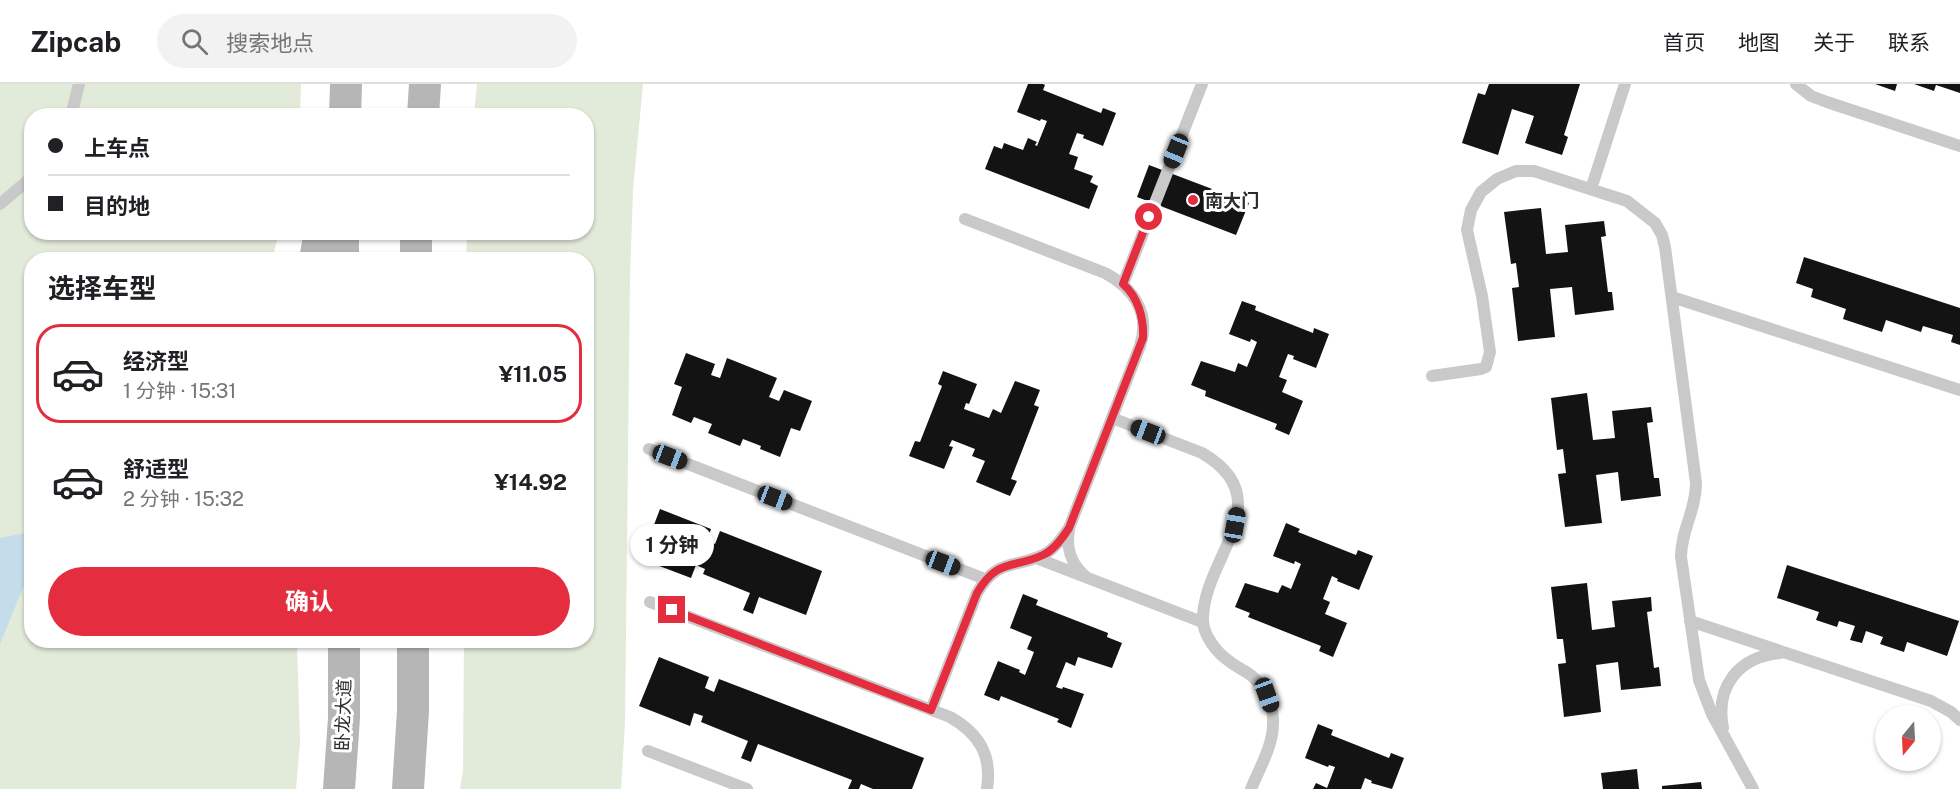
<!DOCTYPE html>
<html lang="zh">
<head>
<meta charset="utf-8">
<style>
  body { margin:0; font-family:"Public Sans","Noto Sans SC",sans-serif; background:#f2f2f2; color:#202124; height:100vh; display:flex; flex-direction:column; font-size:22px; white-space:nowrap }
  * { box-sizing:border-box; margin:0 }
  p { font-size:20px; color:#757577 }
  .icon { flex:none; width:33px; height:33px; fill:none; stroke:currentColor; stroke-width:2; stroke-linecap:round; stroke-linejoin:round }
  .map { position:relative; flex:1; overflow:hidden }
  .panel { position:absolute; left:24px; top:168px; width:570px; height:396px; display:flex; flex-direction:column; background:#fff; border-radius:24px; box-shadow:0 2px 4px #0004 }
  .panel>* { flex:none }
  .hud { position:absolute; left:24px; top:24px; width:570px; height:132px; border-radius:24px; box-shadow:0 2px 4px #0004; display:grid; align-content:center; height:132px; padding:0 24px; background:#fff }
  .needle { width:39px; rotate:198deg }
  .fabs { position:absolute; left:1875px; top:621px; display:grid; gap:12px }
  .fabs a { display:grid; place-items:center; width:66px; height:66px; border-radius:50%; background:#fff; box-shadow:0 2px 4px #0004; font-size:30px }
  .end { position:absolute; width:27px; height:27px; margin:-14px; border:8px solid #e42d3e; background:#fff; box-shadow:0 0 0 3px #fff }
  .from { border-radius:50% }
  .bubble { position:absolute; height:42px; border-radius:21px; background:#fff; box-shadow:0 2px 4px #0004; font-size:20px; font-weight:700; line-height:42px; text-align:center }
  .car { position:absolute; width:18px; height:36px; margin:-18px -9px; border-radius:8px; box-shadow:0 0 4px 2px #0007; background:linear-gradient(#222 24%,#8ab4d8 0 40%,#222 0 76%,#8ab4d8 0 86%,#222 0) }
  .hud b { display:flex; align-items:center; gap:21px; height:57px; font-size:22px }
  .hud b+b { border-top:2px solid #e0e0e0 }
  .hud i { width:15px; height:15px; background:#202124 }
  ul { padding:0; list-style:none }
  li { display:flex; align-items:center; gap:18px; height:99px; margin:0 12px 9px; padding:0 12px; border:3px solid transparent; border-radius:24px }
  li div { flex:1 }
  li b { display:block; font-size:22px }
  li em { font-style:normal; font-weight:700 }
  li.selected { border-color:#e42d3e }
  li>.icon { width:54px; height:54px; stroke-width:1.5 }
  h2 { padding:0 24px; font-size:27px; line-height:72px }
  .primary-button { display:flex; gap:12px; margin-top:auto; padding:12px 24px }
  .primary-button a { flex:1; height:69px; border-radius:36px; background:#e42d3e; color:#fff; font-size:24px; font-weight:700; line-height:69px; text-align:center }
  header { display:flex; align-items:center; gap:36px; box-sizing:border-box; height:84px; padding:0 30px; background:#fff; border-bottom:2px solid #e0e0e0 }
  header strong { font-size:28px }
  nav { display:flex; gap:33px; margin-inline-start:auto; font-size:21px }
  .search { width:420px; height:54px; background:#f2f2f2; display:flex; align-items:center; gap:15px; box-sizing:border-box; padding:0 21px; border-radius:33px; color:#757577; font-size:22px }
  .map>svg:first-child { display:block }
</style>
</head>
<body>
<header>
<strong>Zipcab</strong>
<div class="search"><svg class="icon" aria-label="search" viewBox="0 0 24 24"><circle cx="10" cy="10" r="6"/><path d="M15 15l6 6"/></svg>搜索地点</div>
<nav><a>首页</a><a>地图</a><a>关于</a><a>联系</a></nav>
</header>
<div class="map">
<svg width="1960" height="705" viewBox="0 0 1960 705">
  <rect width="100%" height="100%" fill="#fff"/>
  <path fill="#e2ead9" d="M0 0H301L300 31 32 32V148L279 149 272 175 32 176V556L297 557 300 658 296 705H0Z
    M477 0H643L633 106 630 193 625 638 621 705H460L463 687 464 557 586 556V176L466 175 467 149 586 148V32L474 31Z"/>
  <path fill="#c5dcea" d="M31 448V484L0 560V454Z"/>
  <path fill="#131313" d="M1028 0H1043L1045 1 1043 6 1101 29 1103 24 1116 29 1103 62 1083 54 1084 51 1077 49 1069 70 1078 73 1074 85 1093 92 1090 98 1098 102 1089 125 985 85 994 62 1002 65 1004 59 1023 66 1028 54 1037 58 1035 61 1037 62 1047 37 1041 35 1040 37 1017 28Z
    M1489 0H1580L1564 51 1568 53 1562 71 1525 59 1534 32 1512 25 1498 71 1462 59 1478 9 1485 11Z
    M1875 0H1897L1895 7Z
    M1914 0H1960V9L1936 1 1934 7Z
    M1149 81 1249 119 1236 151 1137 113Z
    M1541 124 1546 170 1568 168 1565 141 1604 137 1606 152 1601 153 1608 208H1612L1614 226 1575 231 1572 203 1550 205 1555 253 1518 257 1512 204 1519 203 1516 179 1511 180 1504 128Z
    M1804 173 1960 224V261L1951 258 1953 251 1923 242 1921 248 1886 236 1882 248 1843 235 1846 225 1811 213 1813 205 1796 199Z
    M1242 217 1256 222 1255 226 1313 249 1314 244 1329 250 1316 284 1293 275 1294 272 1288 270 1279 293 1287 296 1282 308 1303 317 1289 351 1275 345 1277 340 1205 312 1206 307 1191 301 1201 277 1235 288 1238 279 1247 283 1257 258 1251 255 1250 258 1229 250Z
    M686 269 715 280 711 291 720 294 727 274 777 294 769 313 779 317 784 306 812 317 800 347 791 344 780 373 760 365 761 362 743 355 740 362 708 349 712 340 694 333 691 339 672 331 682 303 674 300Z
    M943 287 977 300 969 320 966 319 964 325 989 334 993 325 1001 329 1015 297 1040 306 1034 321 1039 323 1011 395 1017 397 1010 412 976 398 985 377 972 372 975 365 952 356 949 362 953 363 944 385 909 372 915 357 920 358 942 302 938 300Z
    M1587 309 1593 356 1615 354 1612 327 1651 323 1653 338 1647 339 1654 394H1659L1661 412 1621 417 1618 388 1596 391 1602 439 1565 443 1558 390 1566 389 1563 365 1557 366 1551 314Z
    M660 425 711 445 707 457 715 460 720 447 822 487 806 531 759 513 753 530 743 526 750 509 703 490 705 485 696 481 691 494 641 475Z
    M1286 439 1300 445 1298 448 1356 471 1358 466 1373 472 1359 506 1337 497 1338 495 1332 492 1323 515 1330 518 1325 530 1347 539 1333 573 1319 567 1321 562 1248 533 1250 529 1235 523 1245 499 1278 509 1282 501 1291 505 1301 480 1295 477 1294 480 1273 472Z
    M1787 481 1959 537 1947 572 1907 558 1904 568 1880 560 1883 553 1866 547 1862 559 1850 556 1855 542 1839 537 1837 543 1816 536 1819 528 1777 514Z
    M1587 499 1592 546 1615 543 1612 517 1651 513 1652 527 1647 528 1654 584 1659 583 1661 602 1621 606 1618 578 1596 581 1601 628 1564 633 1558 580 1566 579 1563 555H1557L1551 503Z
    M1023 510 1038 516 1036 521 1108 549 1107 553 1122 559 1112 584 1078 573 1075 582 1066 578 1056 603 1062 605 1063 603 1084 610 1071 644 1057 638 1059 635 1001 612 999 617 984 611 998 577 1020 586 1019 588 1025 591 1034 568 1027 565 1032 553 1010 544Z
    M659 573 709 593 705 604 714 608 719 595 924 674 912 705H873L861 700 859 705H848L852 696 758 660 751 678 741 674 748 657 701 638 703 632 694 629 690 642 639 622Z
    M1318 640 1333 646 1331 651 1389 674 1391 669 1404 674 1392 705 1371 699 1372 697 1365 694 1361 705H1313L1316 699 1327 704 1335 683 1329 681 1328 683 1305 674Z
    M1637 685 1639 705H1603L1601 689Z
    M1701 698 1702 705H1662V702Z"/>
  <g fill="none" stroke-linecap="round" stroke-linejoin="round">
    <path stroke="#c9c9c9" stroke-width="12" d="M1796 0 1811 12 1827 18 1960 62
      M71 32 79 0
      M1591 105 1625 0
      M0 120 32 93
      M1123 200 1202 0
      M1672 213 1960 306
      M1432 292 1481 285 1486 283 1490 268 1482 212 1467 146 1471 126 1481 108 1497 95 1516 87H1534L1627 117 1655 139 1662 151 1665 163 1696 399C1696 427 1681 446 1681 473L1699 596 1712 630 1753 705
      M1112 334 1202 369C1283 416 1202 475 1203 536 1203 551 1217 569 1229 577 1237 584 1248 587 1255 595 1267 606 1274 624 1273 640 1273 662 1259 685 1251 705
      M649 365 985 495
      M1069 446C1066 463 1071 480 1085 492
      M1036 474 1202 538
      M650 518 950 633C980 650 992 672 987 705
      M1690 537 1931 617 1951 628 1960 636
      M931 626 977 509C997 474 1013 485 1043 471 1054 466 1062 454 1069 444L1140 262C1151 229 1133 204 1105 189L965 135
      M1723 644C1715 603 1738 573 1780 569
      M648 667 747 705"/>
    <path stroke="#b6b6b6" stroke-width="32" d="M345 32 346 0
      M423 32 425 0
      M343 148V176
      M315 176 320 148
      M416 176V148
      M339 705 344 634V556
      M408 705 413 627V556"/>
  </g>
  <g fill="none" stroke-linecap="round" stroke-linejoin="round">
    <path stroke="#e42d3e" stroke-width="8" d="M672 526 931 626 977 509C997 474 1013 485 1043 471 1054 466 1062 455 1069 444L1143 254C1144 234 1138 213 1123 200L1149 133"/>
  </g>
  <circle fill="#e42d3e" stroke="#fff" stroke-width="2" cx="1193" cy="116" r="6"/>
  <g text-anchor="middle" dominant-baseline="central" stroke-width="6" stroke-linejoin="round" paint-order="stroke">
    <g font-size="18" font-weight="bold" fill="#2c2c2c" stroke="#fff" text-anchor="start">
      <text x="1205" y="116">南大门</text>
    </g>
    <g font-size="18" fill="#2c2c2c" stroke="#fff">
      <text transform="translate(343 631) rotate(-88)">卧龙大道</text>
    </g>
  </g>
</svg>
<div class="fabs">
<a><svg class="needle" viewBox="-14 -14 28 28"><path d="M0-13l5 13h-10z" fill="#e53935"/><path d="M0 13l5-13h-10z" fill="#757577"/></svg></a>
</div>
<i class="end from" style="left:1149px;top:133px"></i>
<i class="end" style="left:672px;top:526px"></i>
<div class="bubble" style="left:630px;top:440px;width:84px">1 分钟</div>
<i class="car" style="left:1176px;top:67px;rotate:202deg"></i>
<i class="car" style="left:1148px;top:348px;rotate:291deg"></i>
<i class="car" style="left:670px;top:373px;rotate:111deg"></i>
<i class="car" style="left:775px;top:414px;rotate:111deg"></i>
<i class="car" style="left:1235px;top:441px;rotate:10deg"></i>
<i class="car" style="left:943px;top:479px;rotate:111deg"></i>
<i class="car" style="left:1267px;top:611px;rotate:160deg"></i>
<div class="hud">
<b><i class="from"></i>上车点</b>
<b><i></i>目的地</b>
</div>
<section class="panel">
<h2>选择车型</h2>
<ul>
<li class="selected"><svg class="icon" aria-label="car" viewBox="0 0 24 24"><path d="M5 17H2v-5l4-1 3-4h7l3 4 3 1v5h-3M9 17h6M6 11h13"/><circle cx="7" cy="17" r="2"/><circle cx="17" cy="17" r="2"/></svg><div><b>经济型</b><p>1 分钟 · 15:31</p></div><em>¥11.05</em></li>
<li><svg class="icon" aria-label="car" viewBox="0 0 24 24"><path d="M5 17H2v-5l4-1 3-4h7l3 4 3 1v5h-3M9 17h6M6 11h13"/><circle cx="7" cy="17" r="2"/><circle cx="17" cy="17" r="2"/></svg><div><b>舒适型</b><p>2 分钟 · 15:32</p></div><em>¥14.92</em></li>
</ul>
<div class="primary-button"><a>确认</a></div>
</section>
</div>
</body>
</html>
